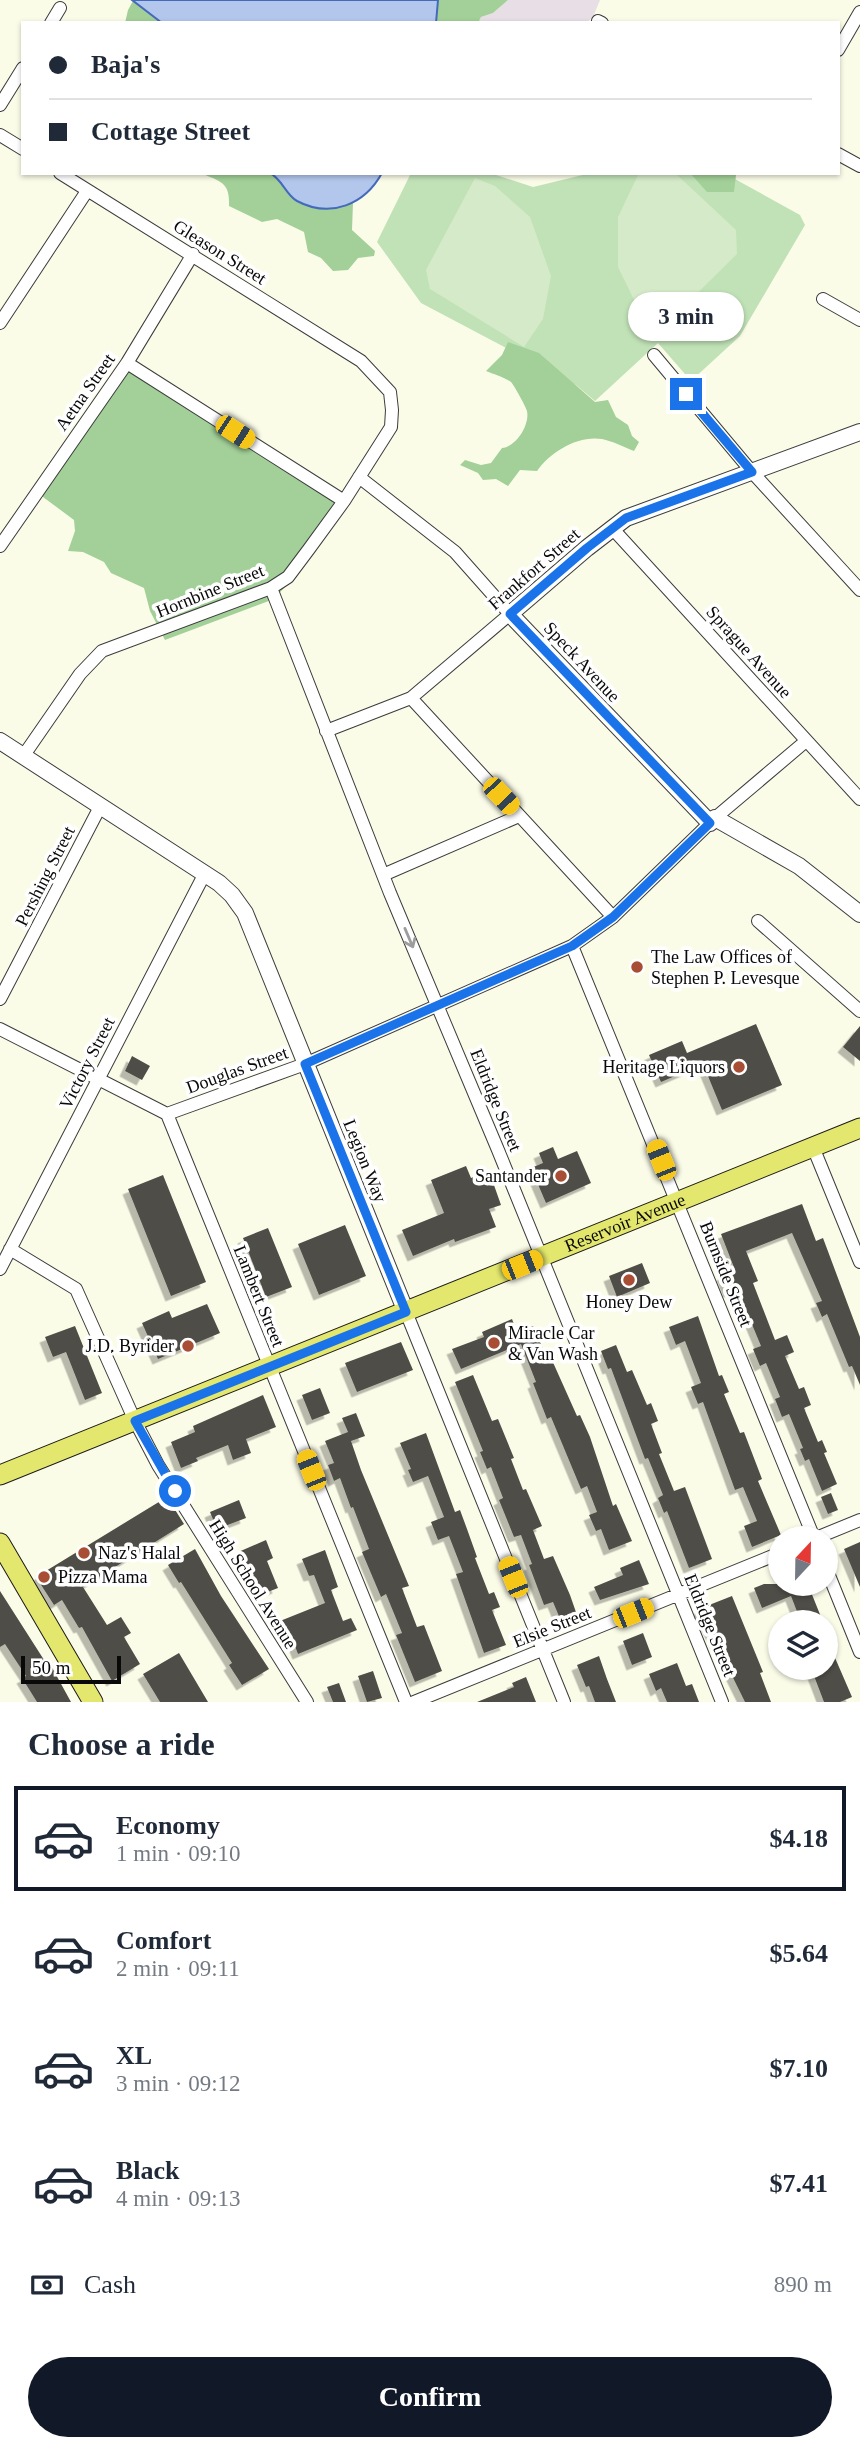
<!DOCTYPE html>
<html lang="en">
<head>
<meta charset="utf-8">
<style>
  body { margin:0; font-family:"Times New Roman",serif; background:#f2f2f3; color:#1f2937; height:100vh; display:flex; flex-direction:column; font-size:26px; white-space:nowrap }
  * { box-sizing:border-box; margin:0 }
  p { font-size:23px; color:#747a83 }
  .icon { flex:none; width:38px; height:38px; fill:none; stroke:currentColor; stroke-width:2; stroke-linecap:round; stroke-linejoin:round }
  .map { position:relative; height:1702px; overflow:hidden }
  .panel { display:flex; flex-direction:column; background:#fff; flex:1 }
  .panel>* { flex:none }
  .top-card { position:absolute; left:21px; top:21px; width:819px; height:154px; border-radius:0px; box-shadow:0 2px 5px #0004; display:grid; align-content:center; height:154px; padding:0 28px; background:#fff }
  .needle { width:46px; rotate:22deg }
  .buttons { position:absolute; left:768px; top:1526px; display:grid; gap:14px }
  .buttons a { display:grid; place-items:center; width:70px; height:70px; border-radius:50%; background:#fff; box-shadow:0 2px 5px #0004; font-size:35px }
  .scale { position:absolute; left:21px; bottom:18px; width:100px; box-sizing:border-box; padding-left:7px; border:4px solid #090909; border-top:0; font-size:19px; line-height:24px; white-space:nowrap; color:#090909; -webkit-text-stroke:5px #fff; paint-order:stroke }
  .end { position:absolute; width:32px; height:32px; margin:-16px; border:9px solid #1a73e8; background:#fff; box-shadow:0 0 0 4px #fff }
  .from { border-radius:50% }
  .bubble { position:absolute; height:49px; border-radius:24px; background:#fff; box-shadow:0 2px 5px #0004; font-size:23px; font-weight:800; line-height:49px; text-align:center }
  .car { position:absolute; width:21px; height:42px; margin:-21px -10px; border-radius:9px; box-shadow:0 0 5px 2px #0007; background:linear-gradient(#f5c518 24%,#345 0 40%,#f5c518 0 76%,#345 0 86%,#f5c518 0) }
  .top-card b { display:flex; align-items:center; gap:24px; height:66px; font-size:26px }
  .top-card b+b { border-top:2px solid #e0e1e3 }
  .top-card i { width:18px; height:18px; background:#1f2937 }
  ul { padding:0; list-style:none }
  li { display:flex; align-items:center; gap:21px; height:105px; margin:0 14px 10px; padding:0 14px; border:4px solid transparent; border-radius:0px }
  li div { flex:1 }
  li b { display:block; font-size:26px }
  li em { font-style:normal; font-weight:800 }
  li.active { border-color:#111827 }
  li>.icon { width:63px; height:63px; stroke-width:1.5 }
  h2 { padding:0 28px; font-size:32px; line-height:84px }
  .pay { display:flex; align-items:center; gap:18px; height:77px; padding:0 28px; font-size:26px }
  .pay p { margin-inline-start:auto }
  .action { display:flex; gap:14px; margin-top:auto; padding:14px 28px }
  .action a { flex:1; height:80px; border-radius:42px; background:#111827; color:#fff; font-size:28px; font-weight:800; line-height:80px; text-align:center }
  .map>svg:first-child { display:block }
</style>
</head>
<body>
<div class="map">
<svg width="860" height="1702" viewBox="0 0 860 1702">
  <defs>
    <filter id="shadow"><feDropShadow dx="-5.5" dy="5.5" stdDeviation="0" flood-color="#0004"/></filter>
  </defs>
  <rect width="100%" height="100%" fill="#fbfce8"/>
  <path fill="#e8dee6" d="M508 0H600L593 17 586 23H478L481 17 493 13Z"/>
  <path fill="#c1e2b7" d="M411 173H490L533 187 591 173H724L800 215 805 225 740 336 691 381 658 343 595 401 576 385 421 303 377 242Z"/>
  <path fill="#a2d098" d="M438 0H508L493 13 481 17 478 23H436Z
    M133 1 162 23H125L128 10Z
    M201 173H270L277 177 295 200 338 208 353 203 352 230 375 251 374 256 358 258 348 270 333 271 321 258 308 252 304 232 277 219 262 222 229 206C230 182 221 182 201 173Z
    M690 173H734L736 175 734 192H707Z
    M508 342 539 353 595 402 608 400 616 417 628 425 632 436 639 442 634 451C624 447 612 441 602 439 578 435 550 452 537 471L520 470 508 486 496 479 483 480 478 473 460 465 465 460 481 465 491 463 502 448C516 447 530 425 527 411 526 407 514 385 511 382 504 377 493 374 486 371L502 355Z
    M123 367 336 502 295 576 274 599 165 640 150 611 144 588 111 573 104 562 83 552 68 551 75 531 74 520 39 494Z"/>
  <path fill="#d5eac8" d="M639 173H675L736 230 737 254 662 328 640 312 618 267V217Z
    M475 178 495 186 530 217 551 276 543 319 524 347 430 289 426 270Z"/>
  <path fill="#b3c7ed" stroke="#446abb" stroke-width="2" d="M132 0H438L436 23H162Z
    M270 173H382C365 204 331 219 297 201 286 195 282 179 270 173Z"/>
  <path fill="#504d47" filter="url(#shadow)" d="M756 1024 782 1085 722 1110 703 1064 661 1082 649 1055 682 1041 687 1053Z
    M860 1026V1061L843 1047Z
    M132 1056 150 1066 142 1080 125 1071Z
    M553 1147 558 1159 577 1151 591 1183 546 1203 531 1168 543 1163 539 1153Z
    M466 1166 471 1178 489 1171 501 1205 489 1209 496 1227 455 1242 454 1239 413 1256 402 1230 444 1213 431 1180Z
    M163 1175 206 1282 171 1296 128 1189Z
    M802 1204 816 1241 823 1238 860 1337V1385L852 1366 849 1367 827 1314 822 1317 816 1303 822 1301 792 1233 746 1251 758 1281 753 1283 775 1340 787 1335 794 1352 785 1356 799 1389 804 1387 811 1405 804 1408 818 1442 822 1440 827 1452 824 1453 837 1484 822 1491 809 1459 805 1461 800 1449 803 1448 789 1414 782 1417 775 1399 780 1397 766 1363 760 1366 753 1349 761 1346 746 1310 744 1311 735 1290 729 1292 722 1275 735 1270 721 1234Z
    M345 1225 366 1276 319 1295 298 1244Z
    M268 1228 292 1287 266 1297 243 1238Z
    M642 1263 650 1283 617 1297 609 1276Z
    M207 1304 220 1333 158 1359 142 1323 169 1311 172 1318Z
    M698 1316 719 1376 722 1375 729 1392 724 1394 740 1433 744 1432 762 1479 758 1481 781 1535 752 1547 744 1526 757 1521 743 1487 735 1490 703 1402 698 1404 691 1387 701 1383 685 1341 676 1345 669 1327Z
    M512 1319 517 1332 533 1326 544 1351 547 1349 577 1416 580 1415 590 1437 613 1506 616 1504 632 1541 609 1550 601 1529 596 1531 589 1515 597 1512 587 1486 581 1489 551 1417 547 1419 533 1383 536 1382 521 1344 461 1369 452 1349 484 1337 482 1332Z
    M75 1326 102 1393 85 1400 66 1352 53 1357 45 1337Z
    M401 1342 413 1370 357 1392 345 1363Z
    M616 1345 627 1372 632 1370 647 1405 651 1403 658 1421 651 1424 662 1453 659 1454 674 1491 685 1487 712 1559 689 1568 667 1511 664 1513 658 1498 663 1495 648 1458 645 1459 611 1368 608 1369 601 1351Z
    M473 1375 492 1421 498 1419 514 1458 511 1459 523 1490 526 1489 542 1526 533 1530 544 1559 553 1556 570 1595 577 1615 561 1621 553 1602 544 1605 529 1565 532 1564 521 1535 514 1537 499 1500 503 1498 491 1467 487 1469 480 1452 483 1451 455 1382Z
    M320 1388 330 1413 312 1420 302 1395Z
    M263 1395 276 1427 246 1439 251 1453 233 1460 228 1445 196 1458 198 1461 181 1468 171 1442 195 1432 193 1426Z
    M356 1413 365 1436 351 1441 361 1470 409 1586 402 1588 417 1627 424 1625 442 1671 415 1682 396 1635 402 1633 386 1594 381 1597 362 1552 369 1549 353 1507 351 1508 340 1478 334 1481 328 1465 334 1463 325 1441 348 1432 342 1418Z
    M426 1433 455 1512 460 1510 467 1529 477 1557 475 1558 489 1594 494 1592 500 1607 492 1610 506 1645 484 1653 456 1574 463 1572 449 1536 438 1540 431 1522 444 1517 428 1476 413 1482 408 1470 411 1469 400 1443Z
    M831 1493 838 1510 828 1514 821 1497Z
    M167 1497 184 1524 83 1587 107 1625 121 1617 131 1633 124 1637 140 1664 112 1681 82 1627 79 1628 62 1600 54 1605 36 1577Z
    M239 1500 246 1518 217 1529 210 1512Z
    M266 1540 273 1558 267 1561 278 1588 260 1595 249 1568 243 1570 236 1553Z
    M860 1542V1587L844 1549Z
    M195 1549 221 1596 269 1669 242 1685 229 1665 232 1663 181 1582 179 1583 168 1565Z
    M325 1550 338 1587 331 1590 343 1621 351 1618 357 1630 298 1654 290 1633 285 1635 280 1621 325 1603 314 1575 309 1576 302 1559Z
    M639 1560 649 1584 600 1600 594 1587 623 1575 620 1568Z
    M764 1584H801L805 1594 811 1592 823 1622H801L791 1596 762 1608 754 1588Z
    M0 1591 46 1663 49 1662 71 1702H37L22 1678 26 1676 5 1644 0 1647Z
    M732 1596 763 1672 760 1673 771 1702H745L699 1609Z
    M643 1633 652 1657 632 1665 623 1641Z
    M826 1637 852 1697 840 1702H824L811 1668H826Z
    M179 1653 208 1702H160L143 1674Z
    M599 1656 607 1679 616 1702H595L589 1686 586 1687 577 1665Z
    M677 1663 686 1686 692 1684 699 1702H667L661 1688 656 1691 649 1674Z
    M373 1671 382 1698 367 1702 358 1676Z
    M526 1677 536 1702H477L514 1687 512 1683Z
    M339 1683 346 1702H333L327 1687Z"/>
  <g fill="none" stroke-linecap="round" stroke-linejoin="round">
    <defs>
      <path id="minor" d="M598 21 602 23
        M51 23 60 8
        M838 50 860 12
        M0 105 23 68
        M0 135 23 149
        M838 154 860 166
        M823 299 860 320
        M0 323 87 191
        M654 355 752 472 860 590
        M127 363 344 501
        M612 528 860 799
        M0 546 127 363 193 254
        M271 588 390 893 498 1150 722 1702
        M411 698 613 917
        M326 731 411 698 510 614 455 552 359 477
        M24 755 80 674 102 651 271 588 288 577 309 549 344 501 391 427 392 410 390 392 361 361 60 173
        M383 875 519 816
        M758 921 860 1011
        M572 946 814 1538
        M0 999 101 805
        M0 1029 167 1114 406 1702
        M167 1114 305 1064 572 946 613 917 715 818 806 741
        M813 1147 860 1262
        M10 1249 76 1289 135 1421 158 1465 307 1702
        M0 1269 205 873
        M406 1312 564 1702
        M816 1538 860 1520
        M826 1568 860 1652
        M414 1702 780 1553"/>
      <path id="tertiary" d="M0 741 219 883 232 895 245 913 406 1312
        M715 818 799 866 860 914
        M710 823 510 614 587 548 626 518 860 432"/>
      <g id="primary">
        <path id="s1" d="M0 1475 860 1128"/>
        <path d="M0 1543 93 1702"/>
      </g>
    </defs>
    <use href="#minor" stroke="#3c3c3c" stroke-width="14"/>
    <use href="#tertiary" stroke="#3c3c3c" stroke-width="18"/>
    <use href="#primary" stroke="#1a1a1a" stroke-width="21"/>
    <use href="#minor" stroke="#fff" stroke-width="12"/>
    <use href="#tertiary" stroke="#fff" stroke-width="16"/>
    <use href="#primary" stroke="#e3e76d" stroke-width="19"/>
  </g>
  <defs><path id="oneway-shaft" d="M-6 0H5M1.5-3L5.5 0L1.5 3" fill="none" stroke-width="1.6" stroke-linecap="round" stroke-linejoin="round" transform="scale(1.75)"/></defs>
  <use stroke="#9d9d9d" href="#oneway-shaft" transform="translate(409 938) rotate(67)"/>
  <g fill="none" stroke-linecap="round" stroke-linejoin="round">
    <path stroke="#1a73e8" stroke-width="9" d="M175 1491 135 1421 406 1312 305 1064 572 946 613 917 710 823 510 614 587 548 626 518 752 472 686 394"/>
  </g>
  <g fill="#a74e34" stroke="#fff" stroke-width="2.5">
    <circle cx="637" cy="967" r="7"/>
    <circle cx="739" cy="1067" r="7"/>
    <circle cx="561" cy="1176" r="7"/>
    <circle cx="629" cy="1280" r="7"/>
    <circle cx="494" cy="1343" r="7"/>
    <circle cx="188" cy="1346" r="7"/>
    <circle cx="84" cy="1553" r="7"/>
    <circle cx="44" cy="1577" r="7"/>
  </g>
  <g text-anchor="middle" dominant-baseline="central" stroke-width="7" stroke-linejoin="round" paint-order="stroke">
    <g font-size="18" fill="#090909" stroke="#fff">
      <text transform="translate(220 252) rotate(32)">Gleason Street</text>
      <text transform="translate(85 392) rotate(-55)">Aetna Street</text>
      <text transform="translate(534 569) rotate(-41)">Frankfort Street</text>
      <text transform="translate(210 591) rotate(-22)">Hornbine Street</text>
      <text transform="translate(749 652) rotate(48)">Sprague Avenue</text>
      <text transform="translate(582 662) rotate(47)">Speck Avenue</text>
      <text transform="translate(45 876) rotate(-63)">Pershing Street</text>
      <text transform="translate(87 1063) rotate(-63)">Victory Street</text>
      <text transform="translate(237 1070) rotate(-20)">Douglas Street</text>
      <text transform="translate(496 1100) rotate(68)">Eldridge Street</text>
      <text transform="translate(365 1161) rotate(68)">Legion Way</text>
      <text stroke="none"><textPath href="#s1" startOffset="674">Reservoir Avenue</textPath></text>
      <text transform="translate(726 1274) rotate(68)">Burnside Street</text>
      <text transform="translate(259 1296) rotate(68)">Lambert Street</text>
      <text transform="translate(253 1584) rotate(58)">High School Avenue</text>
      <text transform="translate(710 1625) rotate(68)">Eldridge Street</text>
      <text transform="translate(552 1627) rotate(-22)">Elsie Street</text>
    </g>
    <g font-size="18" fill="#090909" stroke="#fff" text-anchor="start">
      <text x="651" y="957">The Law Offices of<tspan x="651" dy="21">Stephen P. Levesque</tspan></text>
      <text x="725" y="1067" text-anchor="end">Heritage Liquors</text>
      <text x="547" y="1176" text-anchor="end">Santander</text>
      <text x="629" y="1302" text-anchor="middle">Honey Dew</text>
      <text x="508" y="1333">Miracle Car<tspan x="508" dy="21">&amp; Van Wash</tspan></text>
      <text x="174" y="1346" text-anchor="end">J.D. Byrider</text>
      <text x="98" y="1553">Naz's Halal</text>
      <text x="58" y="1577">Pizza Mama</text>
    </g>
  </g>
</svg>
<div class="buttons">
<a><svg class="needle" viewBox="-14 -14 28 28"><path d="M0-13l5 13h-10z" fill="#e53935"/><path d="M0 13l5-13h-10z" fill="#747a83"/></svg></a>
<a><svg class="icon" aria-label="layers" viewBox="0 0 24 24"><path d="M12 4l9 5-9 5-9-5zM3 14l9 5 9-5"/></svg></a>
</div>
<div class="scale">50 m</div>
<i class="end from" style="left:175px;top:1491px"></i>
<i class="end" style="left:686px;top:394px"></i>
<div class="bubble" style="left:628px;top:292px;width:116px">3 min</div>
<i class="car" style="left:235px;top:432px;rotate:123deg"></i>
<i class="car" style="left:501px;top:796px;rotate:137deg"></i>
<i class="car" style="left:661px;top:1160px;rotate:338deg"></i>
<i class="car" style="left:522px;top:1265px;rotate:68deg"></i>
<i class="car" style="left:311px;top:1470px;rotate:338deg"></i>
<i class="car" style="left:513px;top:1577px;rotate:338deg"></i>
<i class="car" style="left:633px;top:1613px;rotate:68deg"></i>
<div class="top-card">
<b><i class="from"></i>Baja's</b>
<b><i></i>Cottage Street</b>
</div>
</div>
<section class="panel">
<h2>Choose a ride</h2>
<ul>
<li class="active"><svg class="icon" aria-label="car" viewBox="0 0 24 24"><path d="M5 17H2v-5l4-1 3-4h7l3 4 3 1v5h-3M9 17h6M6 11h13"/><circle cx="7" cy="17" r="2"/><circle cx="17" cy="17" r="2"/></svg><div><b>Economy</b><p>1 min · 09:10</p></div><em>$4.18</em></li>
<li><svg class="icon" aria-label="car" viewBox="0 0 24 24"><path d="M5 17H2v-5l4-1 3-4h7l3 4 3 1v5h-3M9 17h6M6 11h13"/><circle cx="7" cy="17" r="2"/><circle cx="17" cy="17" r="2"/></svg><div><b>Comfort</b><p>2 min · 09:11</p></div><em>$5.64</em></li>
<li><svg class="icon" aria-label="car" viewBox="0 0 24 24"><path d="M5 17H2v-5l4-1 3-4h7l3 4 3 1v5h-3M9 17h6M6 11h13"/><circle cx="7" cy="17" r="2"/><circle cx="17" cy="17" r="2"/></svg><div><b>XL</b><p>3 min · 09:12</p></div><em>$7.10</em></li>
<li><svg class="icon" aria-label="car" viewBox="0 0 24 24"><path d="M5 17H2v-5l4-1 3-4h7l3 4 3 1v5h-3M9 17h6M6 11h13"/><circle cx="7" cy="17" r="2"/><circle cx="17" cy="17" r="2"/></svg><div><b>Black</b><p>4 min · 09:13</p></div><em>$7.41</em></li>
</ul>
<div class="pay"><svg class="icon" aria-label="cash" viewBox="0 0 24 24"><path d="M3 7h18v10H3z"/><circle cx="12" cy="12" r="2"/></svg>Cash<p>890 m</p></div>
<div class="action"><a>Confirm</a></div>
</section>
</body>
</html>
